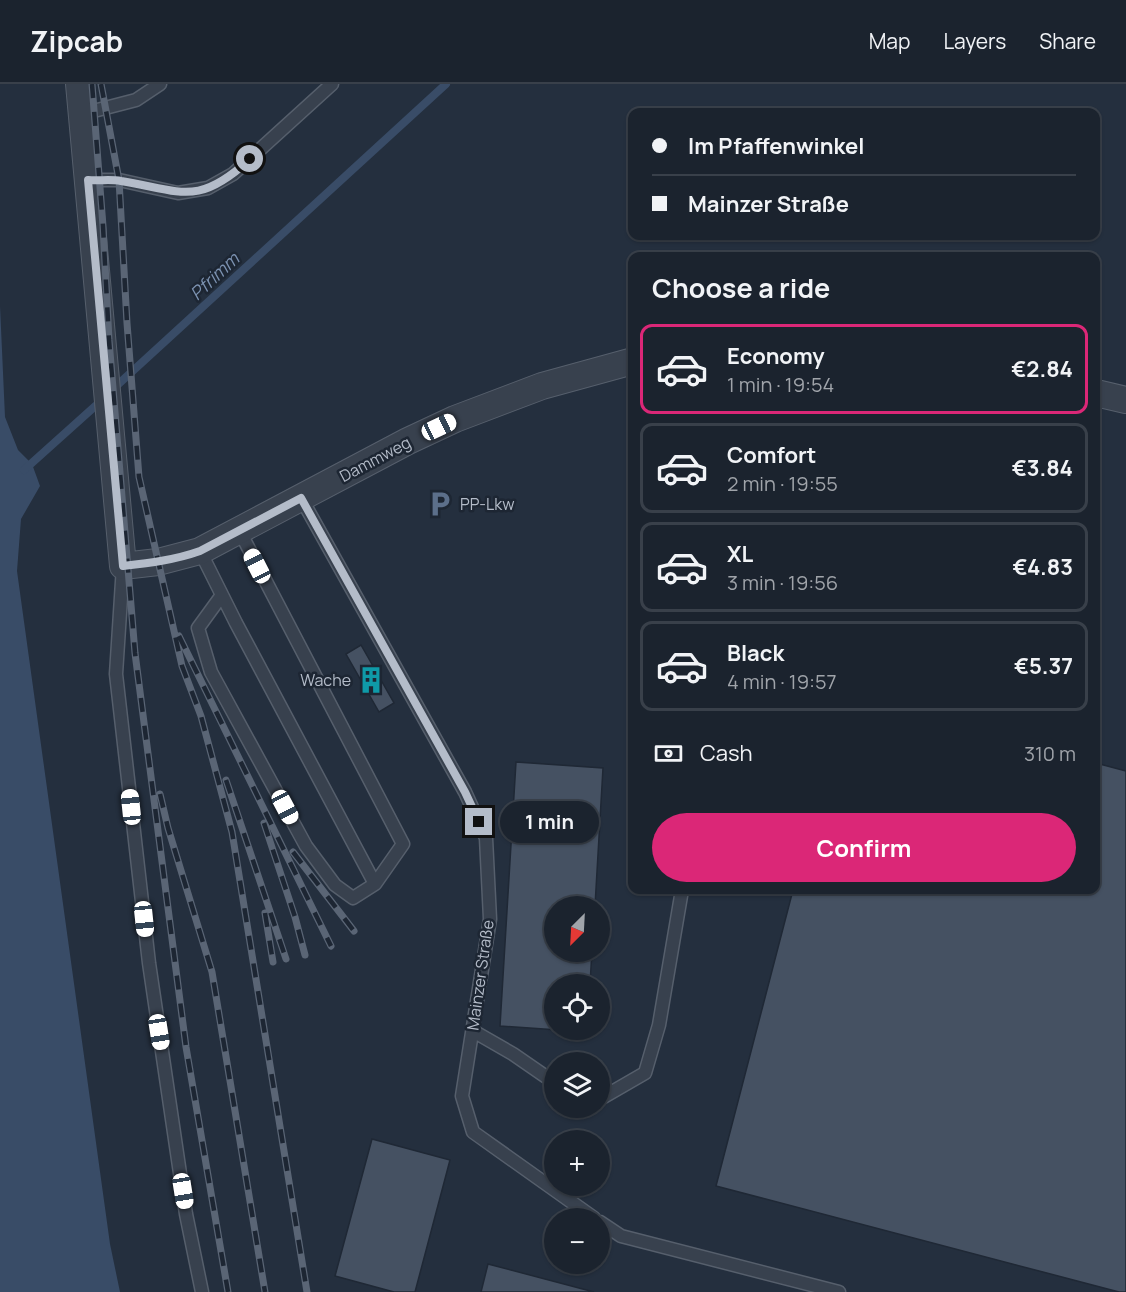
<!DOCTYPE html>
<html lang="en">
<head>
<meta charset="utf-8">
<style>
  body { margin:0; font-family:Manrope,sans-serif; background:#282f3a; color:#f1f3f6; height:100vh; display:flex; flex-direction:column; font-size:22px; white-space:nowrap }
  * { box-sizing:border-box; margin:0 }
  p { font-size:20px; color:#a0a4aa }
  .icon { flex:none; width:33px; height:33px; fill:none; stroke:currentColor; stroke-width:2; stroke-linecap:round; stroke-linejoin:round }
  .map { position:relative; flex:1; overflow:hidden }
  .side { position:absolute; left:628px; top:168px; width:472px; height:642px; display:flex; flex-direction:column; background:#1b232e; border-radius:12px; box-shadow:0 2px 4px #0004,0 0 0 2px #39404a }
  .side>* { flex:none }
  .top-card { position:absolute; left:628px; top:24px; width:472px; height:132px; border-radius:12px; box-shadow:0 2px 4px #0004,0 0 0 2px #39404a; display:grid; align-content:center; height:132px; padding:0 24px; background:#1b232e }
  .needle { width:39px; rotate:204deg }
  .tools { position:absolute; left:544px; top:812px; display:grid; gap:12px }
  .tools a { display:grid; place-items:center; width:66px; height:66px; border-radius:50%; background:#1b232e; box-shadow:0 2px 4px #0004,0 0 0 2px #39404a; font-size:30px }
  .end { position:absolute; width:27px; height:27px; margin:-14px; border:8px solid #b4bcc9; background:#111; box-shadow:0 0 0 3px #111 }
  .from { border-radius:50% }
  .bubble { position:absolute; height:42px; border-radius:21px; background:#1b232e; box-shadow:0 2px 4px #0004,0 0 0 2px #39404a; font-size:20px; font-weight:700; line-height:42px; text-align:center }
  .car { position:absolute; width:18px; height:36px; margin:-18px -9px; border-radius:8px; box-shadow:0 0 4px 2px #0007; background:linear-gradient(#fff 24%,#345 0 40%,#fff 0 76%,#345 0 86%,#fff 0) }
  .top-card b { display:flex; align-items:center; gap:21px; height:57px; font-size:22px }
  .top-card b+b { border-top:2px solid #39404a }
  .top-card i { width:15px; height:15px; background:#f1f3f6 }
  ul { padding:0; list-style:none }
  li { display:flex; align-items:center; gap:18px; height:90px; margin:0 12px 9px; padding:0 12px; border:3px solid #39404a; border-radius:12px }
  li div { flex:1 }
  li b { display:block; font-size:22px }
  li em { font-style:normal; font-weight:700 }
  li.current { border-color:#db2777 }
  li>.icon { width:54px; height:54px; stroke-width:1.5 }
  h2 { padding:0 24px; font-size:27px; line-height:72px }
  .pay { display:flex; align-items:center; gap:15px; height:66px; padding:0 24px; font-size:22px }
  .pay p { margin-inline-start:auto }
  .action { display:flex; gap:12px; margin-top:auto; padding:12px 24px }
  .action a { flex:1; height:69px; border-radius:36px; background:#db2777; color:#fff; font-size:24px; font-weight:700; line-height:69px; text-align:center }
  header { display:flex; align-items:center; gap:36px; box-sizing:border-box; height:84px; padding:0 30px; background:#1b232e; border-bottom:2px solid #39404a }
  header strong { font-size:28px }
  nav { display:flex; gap:33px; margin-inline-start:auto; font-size:21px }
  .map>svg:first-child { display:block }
</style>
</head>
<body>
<header>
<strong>Zipcab</strong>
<nav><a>Map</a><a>Layers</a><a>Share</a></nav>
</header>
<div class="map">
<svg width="1126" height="1208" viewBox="0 0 1126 1208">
  <rect width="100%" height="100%" fill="#242f3e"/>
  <path fill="#394c67" d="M0 222 5 333 18 366 32 380 40 402 21 435 17 487 110 1160 120 1208H0Z"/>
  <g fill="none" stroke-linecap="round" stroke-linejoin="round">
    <path stroke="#394c67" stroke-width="8" d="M113 305 446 0
      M24 386 102 316"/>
  </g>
  <path fill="#455162" stroke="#1f2835" stroke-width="1.5" d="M361 561 394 619 379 628 346 570Z
    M516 678 603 684 595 822H555V867H592L590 900H555V945H587V948L500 942Z
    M1096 679 1126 687V1208H1119L716 1102 793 806H1096Z
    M372 1055 450 1076 415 1208H394L335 1192Z
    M488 1180 594 1208H481Z"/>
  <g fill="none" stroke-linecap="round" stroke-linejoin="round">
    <defs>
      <path id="service" d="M82 30 136 16 160 0
        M88 96H119L178 109 208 104 233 90 332 0
        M301 414 465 708 486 754 490 835 462 1012 473 1048 594 1134
        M200 467 236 539 375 800 403 760 239 446
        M123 482 116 590 149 879 186 1130 202 1208
        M222 511 198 544 211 588 306 762 335 801 353 814 375 800
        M473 947 513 970 555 999
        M600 1015 645 989 659 941 682 806
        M600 1138 621 1152 839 1208"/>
      <path id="minor" d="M79 0 123 482 158 478 200 467 408 357 455 335 542 302 633 277
        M1096 309 1126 316"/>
    </defs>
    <use href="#service" stroke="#565f6c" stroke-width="15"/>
    <use href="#minor" stroke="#565f6c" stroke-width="28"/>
    <use href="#service" stroke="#38414e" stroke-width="12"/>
    <use href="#minor" stroke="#38414e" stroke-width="26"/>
    <defs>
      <path id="rail" d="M92 0 103 142 109 256 135 569 186 963 228 1208
        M101 0 119 96 127 239 139 393 182 582 201 632 232 748 307 1208
        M179 552 331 862
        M226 696 286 875
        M160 710 168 744 212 888 265 1208
        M264 739 295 833 305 871
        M293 768 354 847
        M265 829 273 878"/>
    </defs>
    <use href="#rail" stroke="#5a6575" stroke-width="7"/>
    <use href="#rail" stroke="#1d2633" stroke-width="4.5" stroke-dasharray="14" stroke-linecap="butt"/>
  </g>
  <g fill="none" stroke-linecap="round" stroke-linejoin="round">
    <path stroke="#b4bcc9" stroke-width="8" d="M250 75C198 123 182 107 121 97 111 95 99 97 88 96L123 482C149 479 175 476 200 467L301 414 465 708 479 738"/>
  </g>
  <defs>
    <symbol id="parking-bare" viewBox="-9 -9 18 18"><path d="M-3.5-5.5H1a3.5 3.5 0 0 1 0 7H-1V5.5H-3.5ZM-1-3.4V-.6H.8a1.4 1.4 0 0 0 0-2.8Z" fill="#5c6f8a" stroke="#1d2633" stroke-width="2.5" paint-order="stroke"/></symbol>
    <symbol id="building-bare" viewBox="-9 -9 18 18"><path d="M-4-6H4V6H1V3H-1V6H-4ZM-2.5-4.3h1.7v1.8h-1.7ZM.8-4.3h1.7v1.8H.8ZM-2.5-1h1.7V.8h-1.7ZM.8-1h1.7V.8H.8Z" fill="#0f9aa8" stroke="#1d2633" stroke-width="2.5" paint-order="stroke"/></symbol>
  </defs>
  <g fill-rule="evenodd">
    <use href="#parking-bare" x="421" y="401" width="38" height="38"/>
    <use href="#building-bare" x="352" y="577" width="38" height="38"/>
  </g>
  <g text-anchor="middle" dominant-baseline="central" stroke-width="5" stroke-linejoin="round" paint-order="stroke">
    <g font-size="16" fill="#b4bcc9" stroke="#1d2633">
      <text transform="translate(375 375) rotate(-28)">Dammweg</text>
      <text transform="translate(480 891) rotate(-82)">Mainzer Straße</text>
    </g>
    <g font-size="16" fill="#b4bcc9" stroke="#1d2633" text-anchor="start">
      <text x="460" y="420">PP-Lkw</text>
      <text x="351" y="596" text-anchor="end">Wache</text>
    </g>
    <g font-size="18" font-style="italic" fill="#7c92b1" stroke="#1d2633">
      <text transform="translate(214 192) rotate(-43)">Pfrimm</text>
    </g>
  </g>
</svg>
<div class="tools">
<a><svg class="needle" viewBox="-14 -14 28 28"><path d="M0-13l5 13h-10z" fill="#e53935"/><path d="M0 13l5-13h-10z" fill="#a0a4aa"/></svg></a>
<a><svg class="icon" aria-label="locate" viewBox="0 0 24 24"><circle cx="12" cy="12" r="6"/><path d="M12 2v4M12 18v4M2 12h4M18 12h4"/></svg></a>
<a><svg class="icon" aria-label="layers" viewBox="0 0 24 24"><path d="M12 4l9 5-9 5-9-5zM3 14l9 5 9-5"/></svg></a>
<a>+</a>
<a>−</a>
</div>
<i class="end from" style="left:250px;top:75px"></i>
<i class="end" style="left:479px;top:738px"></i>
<div class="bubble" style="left:500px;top:717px;width:99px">1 min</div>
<i class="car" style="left:439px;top:343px;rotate:65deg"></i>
<i class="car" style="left:257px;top:482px;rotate:333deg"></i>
<i class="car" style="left:131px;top:723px;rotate:354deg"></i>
<i class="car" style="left:285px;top:723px;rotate:152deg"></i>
<i class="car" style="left:144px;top:835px;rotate:174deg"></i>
<i class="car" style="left:159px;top:948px;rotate:171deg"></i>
<i class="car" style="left:183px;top:1107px;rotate:171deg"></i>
<div class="top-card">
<b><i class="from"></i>Im Pfaffenwinkel</b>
<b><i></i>Mainzer Straße</b>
</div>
<section class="side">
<h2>Choose a ride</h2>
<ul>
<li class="current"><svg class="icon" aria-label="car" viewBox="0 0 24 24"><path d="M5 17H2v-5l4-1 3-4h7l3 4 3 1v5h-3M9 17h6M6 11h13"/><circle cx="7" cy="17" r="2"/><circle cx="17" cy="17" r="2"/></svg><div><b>Economy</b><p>1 min · 19:54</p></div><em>€2.84</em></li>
<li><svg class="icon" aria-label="car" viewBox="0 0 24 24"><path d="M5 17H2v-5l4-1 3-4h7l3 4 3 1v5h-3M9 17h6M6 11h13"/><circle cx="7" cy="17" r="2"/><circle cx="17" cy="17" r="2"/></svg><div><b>Comfort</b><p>2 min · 19:55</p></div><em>€3.84</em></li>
<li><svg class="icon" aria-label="car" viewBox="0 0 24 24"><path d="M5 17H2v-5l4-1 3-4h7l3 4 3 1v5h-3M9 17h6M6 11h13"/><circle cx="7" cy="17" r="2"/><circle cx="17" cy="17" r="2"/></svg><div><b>XL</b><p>3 min · 19:56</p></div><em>€4.83</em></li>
<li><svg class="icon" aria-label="car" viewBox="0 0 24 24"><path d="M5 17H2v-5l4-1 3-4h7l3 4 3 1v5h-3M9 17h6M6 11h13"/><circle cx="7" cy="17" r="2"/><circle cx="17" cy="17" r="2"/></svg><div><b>Black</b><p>4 min · 19:57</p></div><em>€5.37</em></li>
</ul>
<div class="pay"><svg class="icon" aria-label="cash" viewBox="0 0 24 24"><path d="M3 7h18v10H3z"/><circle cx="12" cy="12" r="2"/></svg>Cash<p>310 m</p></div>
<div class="action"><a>Confirm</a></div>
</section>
</div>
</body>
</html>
